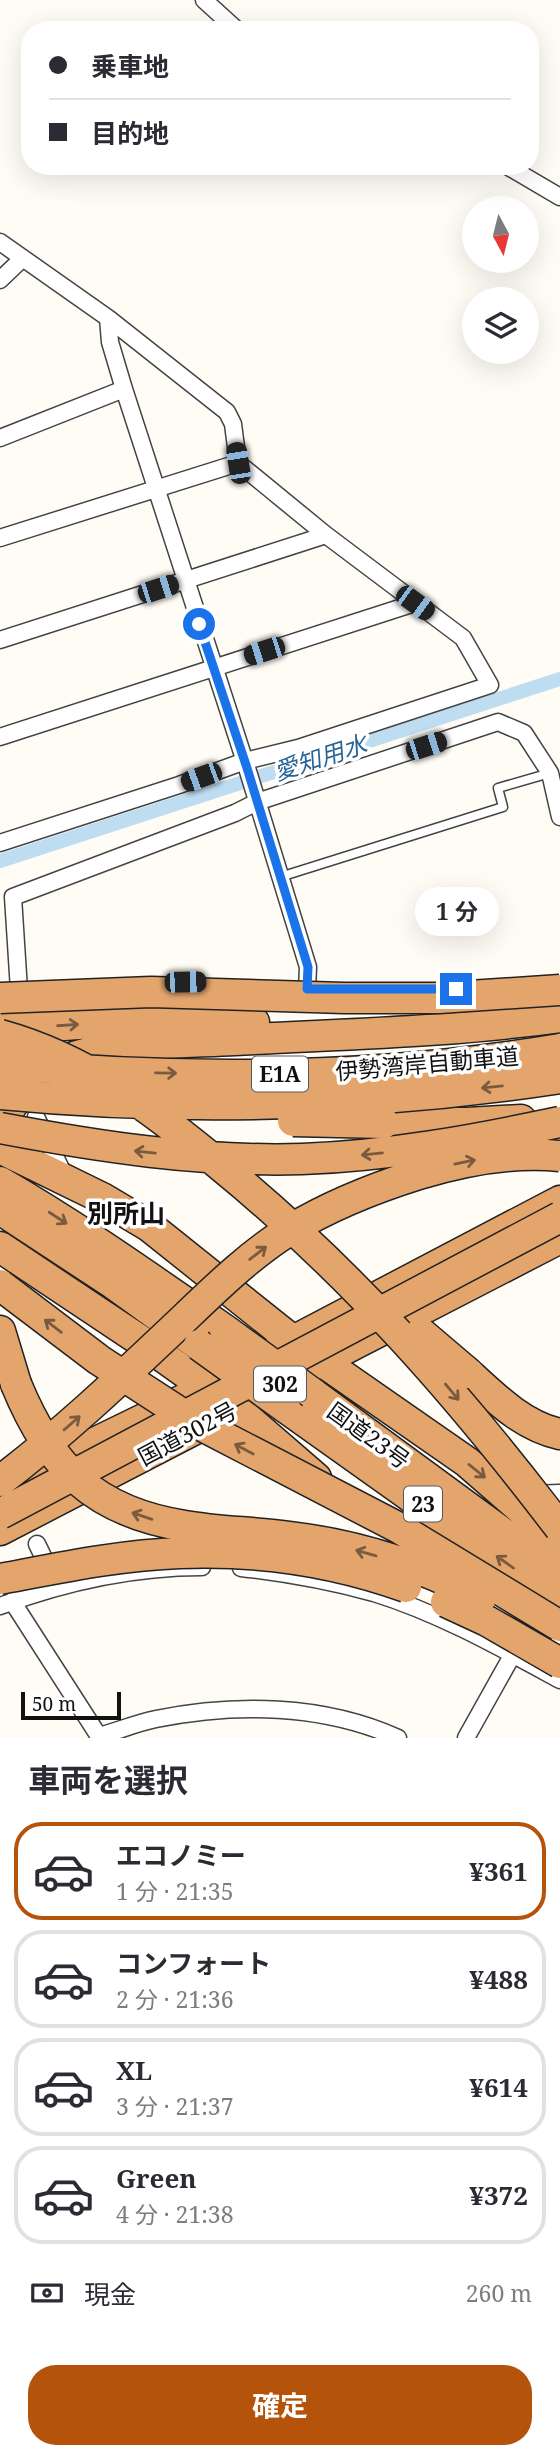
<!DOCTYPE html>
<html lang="ja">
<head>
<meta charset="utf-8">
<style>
  body { margin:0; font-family:"Noto Serif","Noto Sans JP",serif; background:#f2f2f3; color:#2b2b33; height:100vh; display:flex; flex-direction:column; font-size:26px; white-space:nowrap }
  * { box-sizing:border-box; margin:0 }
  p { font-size:23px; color:#7c7c81 }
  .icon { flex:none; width:38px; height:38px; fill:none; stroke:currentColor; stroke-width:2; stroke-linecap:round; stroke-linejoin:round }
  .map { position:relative; height:1738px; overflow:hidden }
  .side { display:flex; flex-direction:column; background:#fff; flex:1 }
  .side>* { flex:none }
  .hud { position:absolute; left:21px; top:21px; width:518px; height:154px; border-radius:28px; box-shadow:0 7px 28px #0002; display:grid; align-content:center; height:154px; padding:0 28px; background:#fff }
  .needle { width:46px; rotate:173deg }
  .controls { position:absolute; left:462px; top:196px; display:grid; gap:14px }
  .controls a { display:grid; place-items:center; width:77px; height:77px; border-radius:50%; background:#fff; box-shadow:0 7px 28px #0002; font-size:35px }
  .scale { position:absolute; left:21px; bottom:18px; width:100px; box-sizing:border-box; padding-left:7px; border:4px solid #111; border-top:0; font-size:19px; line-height:24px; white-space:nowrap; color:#111; -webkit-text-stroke:5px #fff; paint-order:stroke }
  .end { position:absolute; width:32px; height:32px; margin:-16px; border:9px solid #1a73e8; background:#fff; box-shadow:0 0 0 4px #fff }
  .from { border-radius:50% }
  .bubble { position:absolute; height:49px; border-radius:24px; background:#fff; box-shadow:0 7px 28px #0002; font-size:23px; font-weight:700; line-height:49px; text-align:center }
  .car { position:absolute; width:21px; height:42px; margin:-21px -10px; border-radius:9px; box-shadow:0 0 5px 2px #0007; background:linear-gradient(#222 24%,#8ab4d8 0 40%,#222 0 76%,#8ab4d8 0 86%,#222 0) }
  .hud b { display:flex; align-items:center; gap:24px; height:66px; font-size:26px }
  .hud b+b { border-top:2px solid #e1e1e2 }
  .hud i { width:18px; height:18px; background:#2b2b33 }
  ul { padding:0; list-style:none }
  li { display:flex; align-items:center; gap:21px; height:98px; margin:0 14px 10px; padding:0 14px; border:4px solid #e1e1e2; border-radius:28px }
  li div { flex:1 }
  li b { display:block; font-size:26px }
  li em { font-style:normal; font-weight:700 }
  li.active { border-color:#b45309 }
  li>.icon { width:63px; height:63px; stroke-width:1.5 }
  h2 { padding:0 28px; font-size:32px; line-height:84px }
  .pay { display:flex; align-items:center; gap:18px; height:77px; padding:0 28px; font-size:26px }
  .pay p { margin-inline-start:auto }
  .primary-button { display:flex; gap:14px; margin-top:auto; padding:14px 28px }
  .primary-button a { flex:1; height:80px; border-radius:28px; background:#b45309; color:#fff; font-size:28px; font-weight:700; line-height:80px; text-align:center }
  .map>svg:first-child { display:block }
</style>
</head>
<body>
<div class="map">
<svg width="560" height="1738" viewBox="0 0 560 1738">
  <rect width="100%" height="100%" fill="#fefcf5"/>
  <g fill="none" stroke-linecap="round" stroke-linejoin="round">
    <path stroke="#bfddf0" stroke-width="14" d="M0 861 560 679"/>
    <defs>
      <path id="lane" d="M280 877 503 807 498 788 550 773"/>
      <path id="street" d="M204 0 237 30
        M507 166 560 197
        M0 242 108 318 227 412 233 424 238 463 326 535 463 638 490 685 298 748 245 761 179 785 0 843
        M0 280 23 258
        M108 318 110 342 124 389 247 768 308 967 307 989
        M0 438 124 389
        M0 538 238 463
        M0 640 326 535
        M0 737 415 603
        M19 990 13 897 235 813 257 802 498 722 524 733 550 773 560 817
        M36 1117 64 1175
        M531 1494 560 1493
        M37 1544 51 1573
        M241 1568C286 1573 330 1581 374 1593 439 1613 501 1648 560 1680
        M12 1601 100 1738
        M0 1606C65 1582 132 1567 202 1567
        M99 1736C118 1731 136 1723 156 1719 235 1703 323 1704 398 1738
        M466 1738 513 1654"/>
      <path id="highway" d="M0 1022 35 1027 150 1019 254 1022
        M384 1123H467L521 1120
        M0 1126C13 1100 30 1077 56 1064 104 1041 182 1043 235 1040 344 1034 452 1032 560 1017
        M0 1148 102 1198 149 1226 293 1341 467 1462 560 1543
        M0 1182C78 1227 151 1279 225 1330
        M0 1209 114 1284 196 1343
        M0 1247 141 1341 235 1408 316 1478
        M0 1331 16 1384
        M278 1349 560 1201
        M308 1368 560 1238
        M468 1373C495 1398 523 1426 560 1434
        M312 1393 560 1575
        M285 1407 560 1603
        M0 1489 191 1396
        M0 1530 222 1415"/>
    </defs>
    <use href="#lane" stroke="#444" stroke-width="11"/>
    <use href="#street" stroke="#444" stroke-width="19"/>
    <use href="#highway" stroke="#222" stroke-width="33"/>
    <use href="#lane" stroke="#fff" stroke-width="8"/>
    <use href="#street" stroke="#fff" stroke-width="16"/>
    <use href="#highway" stroke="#e4a56d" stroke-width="30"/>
    <defs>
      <path id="highway-bridge" d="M0 998 151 992 344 998H439L560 990
        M0 1035C87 1059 152 1109 221 1166 353 1274 457 1393 560 1528
        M0 1064C186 1081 376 1080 560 1049
        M0 1094C186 1112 375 1106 560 1078
        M293 1121 384 1123
        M0 1128C100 1147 200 1162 302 1159 389 1156 475 1140 560 1122
        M0 1285 99 1360 193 1421 399 1528 560 1626
        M225 1330 312 1393
        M421 1333 468 1373
        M199 1345 285 1407
        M16 1384C50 1467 94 1512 185 1526 219 1532 255 1532 290 1537 356 1545 423 1566 481 1598
        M0 1481C61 1435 116 1383 171 1331 208 1296 245 1258 288 1231 329 1206 374 1188 419 1174 465 1160 512 1151 560 1156
        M0 1514 560 1217
        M0 1579C59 1568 120 1555 180 1553 256 1550 334 1561 406 1587
        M446 1602 487 1621 560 1663"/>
    </defs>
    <use href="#highway-bridge" stroke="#222" stroke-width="33" stroke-linecap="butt"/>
    <use href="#highway-bridge" stroke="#e4a56d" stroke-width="30"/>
  </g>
  <defs><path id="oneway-shaft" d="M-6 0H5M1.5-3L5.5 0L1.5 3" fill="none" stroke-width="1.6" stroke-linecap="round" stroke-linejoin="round" transform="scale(1.75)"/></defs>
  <g stroke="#7a5b3f">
    <use href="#oneway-shaft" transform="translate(68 1025) rotate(-4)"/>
    <use href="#oneway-shaft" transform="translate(166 1073) rotate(1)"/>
    <use href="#oneway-shaft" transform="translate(492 1087) rotate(174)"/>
    <use href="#oneway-shaft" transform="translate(145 1152) rotate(-174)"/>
    <use href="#oneway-shaft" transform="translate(372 1154) rotate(174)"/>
    <use href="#oneway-shaft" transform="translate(465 1162) rotate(-12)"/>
    <use href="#oneway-shaft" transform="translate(58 1218) rotate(33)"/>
    <use href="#oneway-shaft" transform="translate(258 1253) rotate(-38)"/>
    <use href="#oneway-shaft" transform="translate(53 1326) rotate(-143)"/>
    <use href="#oneway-shaft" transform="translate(452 1392) rotate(50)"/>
    <use href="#oneway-shaft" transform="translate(72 1423) rotate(-41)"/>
    <use href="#oneway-shaft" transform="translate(244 1449) rotate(-152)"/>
    <use href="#oneway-shaft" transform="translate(477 1471) rotate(39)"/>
    <use href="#oneway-shaft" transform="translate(142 1516) rotate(-161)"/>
    <use href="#oneway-shaft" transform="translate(366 1553) rotate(-164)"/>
    <use href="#oneway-shaft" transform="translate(505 1562) rotate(-145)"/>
  </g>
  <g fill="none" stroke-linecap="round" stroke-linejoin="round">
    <path stroke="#1a73e8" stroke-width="9" d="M199 624 247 768 308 967 307 989H456"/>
  </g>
  <g text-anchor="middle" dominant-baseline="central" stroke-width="7" stroke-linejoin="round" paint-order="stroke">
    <g fill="#fff" stroke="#585858" stroke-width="2">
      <rect x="252" y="1056.5" width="56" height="35" rx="5"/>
      <rect x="254" y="1366.5" width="52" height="35" rx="5"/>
      <rect x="404" y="1486.5" width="38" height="35" rx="5"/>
    </g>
    <g font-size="21" font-weight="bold" fill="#111">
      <text x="280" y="1074">E1A</text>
      <text x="280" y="1384">302</text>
      <text x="423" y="1504">23</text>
    </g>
    <g font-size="23" fill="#111" stroke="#fff">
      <text transform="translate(427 1063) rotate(-5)">伊勢湾岸自動車道</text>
      <text transform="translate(187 1433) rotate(-28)">国道302号</text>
      <text transform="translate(369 1435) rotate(36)">国道23号</text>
    </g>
    <g font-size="24" font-style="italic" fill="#276495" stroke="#fff">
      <text transform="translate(320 757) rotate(-18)">愛知用水</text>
    </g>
    <g font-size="26" font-weight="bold" fill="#111" stroke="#fff">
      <text x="126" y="1213">別所山</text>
    </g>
  </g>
</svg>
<div class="controls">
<a><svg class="needle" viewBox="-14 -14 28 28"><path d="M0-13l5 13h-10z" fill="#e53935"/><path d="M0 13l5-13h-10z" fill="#7c7c81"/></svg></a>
<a><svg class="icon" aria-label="layers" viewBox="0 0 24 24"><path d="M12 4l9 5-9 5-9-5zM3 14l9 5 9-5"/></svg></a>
</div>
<div class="scale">50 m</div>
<i class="end from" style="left:199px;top:624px"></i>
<i class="end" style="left:456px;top:989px"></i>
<div class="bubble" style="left:415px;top:887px;width:84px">1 分</div>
<i class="car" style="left:238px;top:463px;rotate:351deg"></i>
<i class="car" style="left:158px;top:589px;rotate:72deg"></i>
<i class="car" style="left:415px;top:603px;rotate:126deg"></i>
<i class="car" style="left:264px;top:651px;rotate:252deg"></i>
<i class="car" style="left:426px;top:746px;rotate:72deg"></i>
<i class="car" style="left:201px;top:777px;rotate:250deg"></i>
<i class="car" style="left:185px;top:982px;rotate:89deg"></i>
<div class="hud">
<b><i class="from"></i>乗車地</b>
<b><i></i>目的地</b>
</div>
</div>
<section class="side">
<h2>車両を選択</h2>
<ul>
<li class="active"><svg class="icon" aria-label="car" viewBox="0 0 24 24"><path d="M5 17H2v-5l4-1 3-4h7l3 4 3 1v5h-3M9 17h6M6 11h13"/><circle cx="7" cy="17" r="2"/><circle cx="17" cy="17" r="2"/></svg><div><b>エコノミー</b><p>1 分 · 21:35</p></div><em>¥361</em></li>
<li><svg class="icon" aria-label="car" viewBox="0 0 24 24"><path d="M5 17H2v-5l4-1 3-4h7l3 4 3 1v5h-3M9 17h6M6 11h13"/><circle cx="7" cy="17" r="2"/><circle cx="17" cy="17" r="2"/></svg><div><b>コンフォート</b><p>2 分 · 21:36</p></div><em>¥488</em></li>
<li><svg class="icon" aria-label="car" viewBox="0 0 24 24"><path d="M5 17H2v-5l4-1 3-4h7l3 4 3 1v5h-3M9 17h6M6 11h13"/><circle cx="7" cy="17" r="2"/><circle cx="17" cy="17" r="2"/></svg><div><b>XL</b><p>3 分 · 21:37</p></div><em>¥614</em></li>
<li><svg class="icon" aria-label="car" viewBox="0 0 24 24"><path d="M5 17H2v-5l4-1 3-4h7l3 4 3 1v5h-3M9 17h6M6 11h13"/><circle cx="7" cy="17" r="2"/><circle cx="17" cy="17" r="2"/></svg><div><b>Green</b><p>4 分 · 21:38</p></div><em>¥372</em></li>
</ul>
<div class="pay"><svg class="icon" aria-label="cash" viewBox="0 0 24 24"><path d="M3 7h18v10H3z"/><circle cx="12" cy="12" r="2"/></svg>現金<p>260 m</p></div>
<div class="primary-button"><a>確定</a></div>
</section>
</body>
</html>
